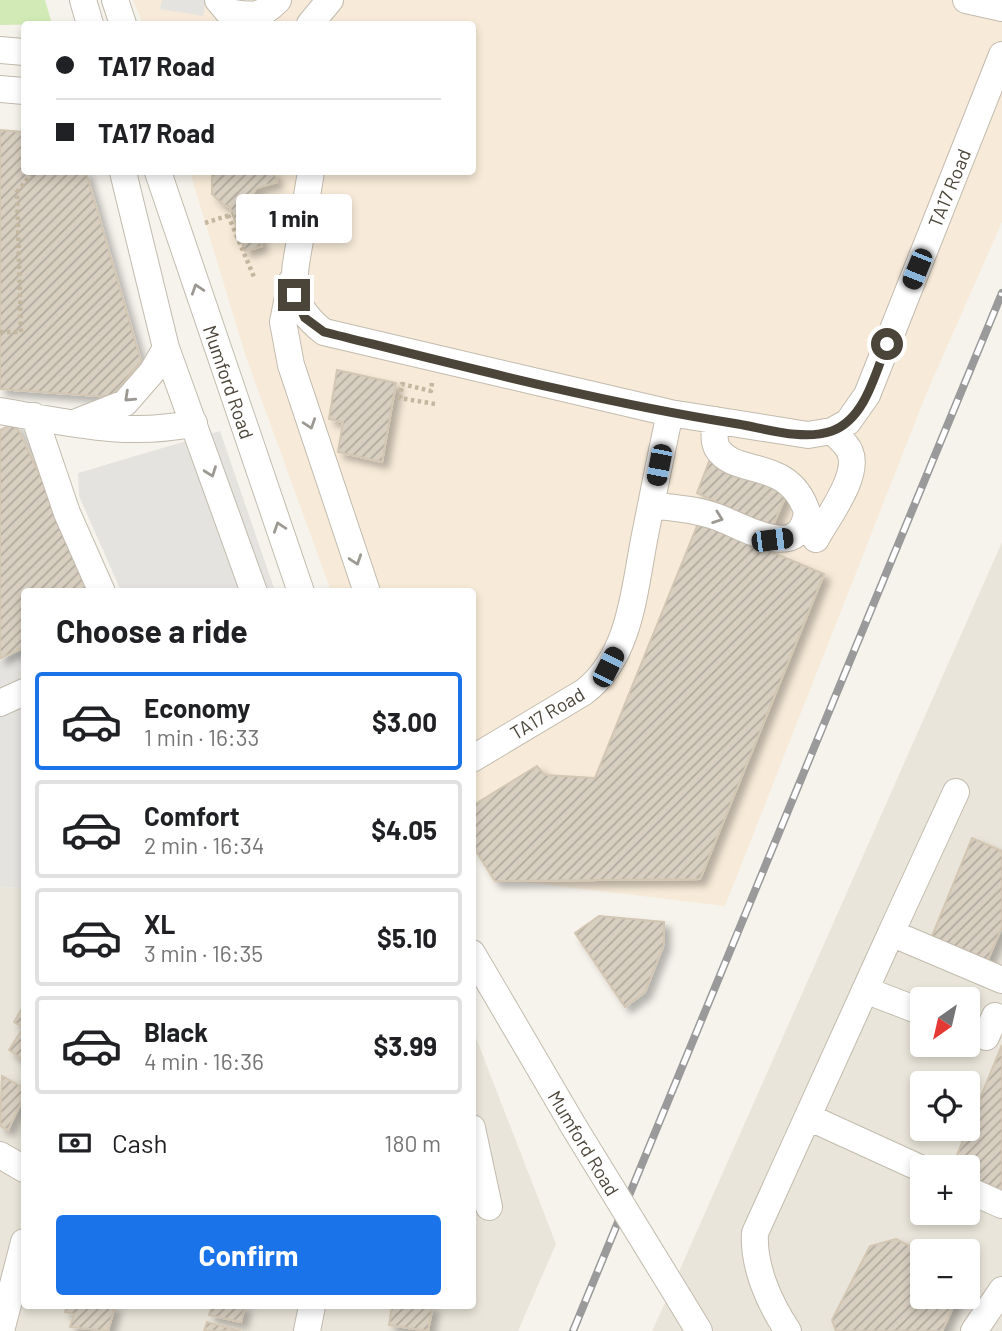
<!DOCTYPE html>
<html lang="en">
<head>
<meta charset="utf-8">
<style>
  body { margin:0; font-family:Barlow,sans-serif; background:#f6f6f6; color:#202124; height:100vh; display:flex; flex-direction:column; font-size:26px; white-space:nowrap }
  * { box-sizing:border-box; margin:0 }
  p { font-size:23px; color:#757577 }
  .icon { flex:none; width:38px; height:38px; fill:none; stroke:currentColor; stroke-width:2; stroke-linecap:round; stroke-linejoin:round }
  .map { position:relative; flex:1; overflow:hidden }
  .sheet { position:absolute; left:21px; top:588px; width:455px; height:721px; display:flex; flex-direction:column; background:#fff; border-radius:7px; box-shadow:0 4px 10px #0003 }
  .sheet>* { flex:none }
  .top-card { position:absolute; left:21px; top:21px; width:455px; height:154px; border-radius:7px; box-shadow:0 4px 10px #0003; display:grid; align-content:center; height:154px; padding:0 35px; background:#fff }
  .needle { width:46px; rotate:214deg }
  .buttons { position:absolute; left:910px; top:987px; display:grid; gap:14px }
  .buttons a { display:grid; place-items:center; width:70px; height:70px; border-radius:7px; background:#fff; box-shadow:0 4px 10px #0003; font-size:35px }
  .end { position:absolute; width:32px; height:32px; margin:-16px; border:9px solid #4b4439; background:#fff; box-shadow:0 0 0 4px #fff }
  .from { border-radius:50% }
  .bubble { position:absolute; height:49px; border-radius:7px; background:#fff; box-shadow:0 4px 10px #0003; font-size:23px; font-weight:700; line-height:49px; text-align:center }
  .car { position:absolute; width:21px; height:42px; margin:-21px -10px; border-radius:9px; box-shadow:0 0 5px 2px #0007; background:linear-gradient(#222 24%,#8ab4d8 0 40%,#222 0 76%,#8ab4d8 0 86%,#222 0) }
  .top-card b { display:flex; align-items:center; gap:24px; height:66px; font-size:26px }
  .top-card b+b { border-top:2px solid #e0e0e0 }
  .top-card i { width:18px; height:18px; background:#202124 }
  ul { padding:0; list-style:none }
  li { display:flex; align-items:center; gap:21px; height:98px; margin:0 14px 10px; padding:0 21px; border:4px solid #e0e0e0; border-radius:7px }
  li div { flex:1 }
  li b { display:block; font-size:26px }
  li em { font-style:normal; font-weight:700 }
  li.active { border-color:#1a73e8 }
  li>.icon { width:63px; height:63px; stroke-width:1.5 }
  h2 { padding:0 35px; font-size:32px; line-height:84px }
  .pay { display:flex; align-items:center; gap:18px; height:77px; padding:0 35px; font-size:26px }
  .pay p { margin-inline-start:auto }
  .action { display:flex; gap:14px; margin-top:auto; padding:14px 35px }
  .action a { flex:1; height:80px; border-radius:7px; background:#1a73e8; color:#fff; font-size:28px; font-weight:700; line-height:80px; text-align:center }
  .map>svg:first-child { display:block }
</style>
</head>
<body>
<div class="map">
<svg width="1002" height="1331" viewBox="0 0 1002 1331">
  <defs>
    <pattern id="building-hatch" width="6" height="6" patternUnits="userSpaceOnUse" patternTransform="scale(1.75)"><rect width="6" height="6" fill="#d8cfc1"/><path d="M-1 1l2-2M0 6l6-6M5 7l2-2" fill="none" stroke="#b1aa9e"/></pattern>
    <filter id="shadow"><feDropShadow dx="6" dy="6" stdDeviation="3.5" flood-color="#0004"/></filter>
  </defs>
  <rect width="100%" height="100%" fill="#f6f3ec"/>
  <path fill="#eae5da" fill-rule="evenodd" d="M1002 542V1331H652L666 1301ZM922 999H968V1045H922ZM922 1083H968V1129H922ZM922 1167H968V1213H922ZM922 1251H968V1297H922Z
    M0 887 24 888V1306H472L473 1030 556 1244 518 1331H0Z"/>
  <path fill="#f7ead8" d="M133 0H1002V222L927 392 725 906 491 878 473 846 472 592 331 591 246 357 190 172H472V24H143Z"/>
  <path fill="#d2eab5" d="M0 0H45L52 24 0 25Z"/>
  <path fill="#e5e3e0" d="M162 0H206L203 16 160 9Z
    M220 431 275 591H121L79 496 78 473Z
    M24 650V888L0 887V661Z"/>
  <path fill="url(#building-hatch)" stroke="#d3c7b4" stroke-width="2" filter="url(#shadow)" d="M0 130 24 132V172H86L141 361 112 397 0 389Z
    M212 172H274L277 182 256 188 248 204 262 246 245 251 230 207 222 204 212 194Z
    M337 370 396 383 382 462 338 452 343 422 329 419Z
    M15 423 96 592H24V647L0 659V430Z
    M710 459 788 491 771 530 720 509 721 504 697 493Z
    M699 521 824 574 700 879 495 881 472 845V806L537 766 545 775 595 778Z
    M972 838 1002 851V927L986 964 930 941Z
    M599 916 664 922V944L645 992 625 1007 575 933Z
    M24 1005V1060L9 1050 23 1028 14 1022Z
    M1002 1045V1194L968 1180V1167H952Z
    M2 1076 24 1088V1097L8 1130 0 1126Z
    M896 1239 922 1252V1297H958L942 1331H836L832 1320 870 1246Z
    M67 1306H115L108 1331 70 1327 74 1314 65 1312Z
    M212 1306H245L241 1322 209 1315Z
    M392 1306H433L428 1331 389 1325Z
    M207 1322 241 1331H204Z"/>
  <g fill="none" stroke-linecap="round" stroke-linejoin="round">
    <defs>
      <path id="minor" d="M83 0 90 24
        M115 0 123 24
        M218 0 228 12C251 16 261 18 278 0
        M966 0 1002 8
        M310 24 330 0
        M0 50 24 52
        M0 89 24 91
        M123 172 166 348 254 592
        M158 172 301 592
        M303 221C297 269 280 299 324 332L670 413 808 435 832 431 848 422 867 395 1002 55
        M300 237 311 172
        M291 282 283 322 291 365 367 592
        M0 411C67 422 126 438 194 423
        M34 416 67 513 102 592
        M74 423 125 403 152 372 166 348
        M651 505C673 508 696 509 717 517 743 526 800 564 807 512 789 456 735 478 717 448 713 440 715 429 715 420
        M816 539C827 518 860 476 850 452 847 444 838 437 832 431
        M0 703 24 692
        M472 759 584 692C631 656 634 590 645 535 653 495 661 454 670 413
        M891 933 956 792
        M472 953 574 1127
        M865 990 922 1012
        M968 1030 986 1037 995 1016 1002 1019
        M808 1117 922 1169
        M472 1128 489 1207
        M0 1155 24 1169
        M968 1190 1002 1205
        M679 1298 699 1331
        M1 1331 24 1242
        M307 1331 312 1306
        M788 1331C769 1303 753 1266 755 1233L891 933 1002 980
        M974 1331 1002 1290"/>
    </defs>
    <use href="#minor" stroke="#c2bbae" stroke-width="28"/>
    <path stroke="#c4b79f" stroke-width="4.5" stroke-dasharray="3.5 3.5" stroke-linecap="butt" d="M249 208 268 201
      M228 215 254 277
      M205 223 233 214
      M0 332H21L17 192 33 172
      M432 383 431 391 402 384 400 398 435 404"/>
    <use href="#minor" stroke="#fff" stroke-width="26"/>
    <defs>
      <path id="rail" d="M573 1331 1002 293"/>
    </defs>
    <use href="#rail" stroke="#9a9a9a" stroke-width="8"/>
    <use href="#rail" stroke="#fff" stroke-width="5" stroke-dasharray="16" stroke-linecap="butt"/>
    <defs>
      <path id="minor-bridge" d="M574 1127 679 1298"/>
    </defs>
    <use href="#minor-bridge" stroke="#c2bbae" stroke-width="28" stroke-linecap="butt"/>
    <use href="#minor-bridge" stroke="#fff" stroke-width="26"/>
  </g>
  <defs><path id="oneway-chevron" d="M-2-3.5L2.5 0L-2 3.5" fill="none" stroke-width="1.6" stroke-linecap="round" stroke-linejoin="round" transform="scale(1.75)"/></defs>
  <g stroke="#9c9892">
    <use href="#oneway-chevron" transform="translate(197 289) rotate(-108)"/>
    <use href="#oneway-chevron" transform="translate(129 397) rotate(137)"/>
    <use href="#oneway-chevron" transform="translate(310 424) rotate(71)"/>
    <use href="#oneway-chevron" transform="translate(211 472) rotate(70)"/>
    <use href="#oneway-chevron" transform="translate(718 518) rotate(20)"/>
    <use href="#oneway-chevron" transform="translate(279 527) rotate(-109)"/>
    <use href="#oneway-chevron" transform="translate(356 560) rotate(72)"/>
  </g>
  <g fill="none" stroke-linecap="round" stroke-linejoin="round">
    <path stroke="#4b4439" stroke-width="9" d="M294 295 305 318 324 332C461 366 598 402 738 424 767 429 803 441 832 431 865 419 875 374 887 344"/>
  </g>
  <g text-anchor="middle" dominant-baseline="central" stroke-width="7" stroke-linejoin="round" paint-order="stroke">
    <g font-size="19" fill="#4b4439" stroke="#fff">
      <text transform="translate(949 188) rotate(-68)">TA17 Road</text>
      <text transform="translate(229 382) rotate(71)">Mumford Road</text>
      <text transform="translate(547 713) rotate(-31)">TA17 Road</text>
      <text transform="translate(584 1143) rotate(59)">Mumford Road</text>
    </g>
  </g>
</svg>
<div class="buttons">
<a><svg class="needle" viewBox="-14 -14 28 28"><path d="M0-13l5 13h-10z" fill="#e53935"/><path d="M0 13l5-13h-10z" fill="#757577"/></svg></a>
<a><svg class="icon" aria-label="locate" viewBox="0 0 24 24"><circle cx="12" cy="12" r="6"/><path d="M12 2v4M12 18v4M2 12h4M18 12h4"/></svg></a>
<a>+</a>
<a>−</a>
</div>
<i class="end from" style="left:887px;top:344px"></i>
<i class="end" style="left:294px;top:295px"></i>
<div class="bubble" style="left:236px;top:194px;width:116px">1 min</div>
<i class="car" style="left:917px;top:269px;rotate:202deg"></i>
<i class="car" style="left:659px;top:465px;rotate:191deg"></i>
<i class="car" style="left:772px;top:540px;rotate:83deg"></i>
<i class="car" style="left:608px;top:667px;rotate:27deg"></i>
<div class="top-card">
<b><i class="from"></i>TA17 Road</b>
<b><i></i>TA17 Road</b>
</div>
<section class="sheet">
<h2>Choose a ride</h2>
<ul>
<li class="active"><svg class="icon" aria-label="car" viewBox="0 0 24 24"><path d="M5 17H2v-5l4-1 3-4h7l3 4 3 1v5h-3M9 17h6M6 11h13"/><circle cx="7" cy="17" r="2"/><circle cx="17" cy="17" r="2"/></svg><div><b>Economy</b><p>1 min · 16:33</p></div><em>$3.00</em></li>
<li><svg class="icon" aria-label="car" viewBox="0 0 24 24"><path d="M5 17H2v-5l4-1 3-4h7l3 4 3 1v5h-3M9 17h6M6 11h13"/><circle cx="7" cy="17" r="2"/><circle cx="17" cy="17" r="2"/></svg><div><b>Comfort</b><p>2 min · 16:34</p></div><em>$4.05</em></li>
<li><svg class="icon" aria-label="car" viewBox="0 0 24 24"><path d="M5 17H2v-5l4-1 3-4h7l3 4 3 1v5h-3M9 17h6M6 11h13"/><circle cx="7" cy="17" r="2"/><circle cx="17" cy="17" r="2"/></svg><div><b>XL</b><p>3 min · 16:35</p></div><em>$5.10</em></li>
<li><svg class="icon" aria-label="car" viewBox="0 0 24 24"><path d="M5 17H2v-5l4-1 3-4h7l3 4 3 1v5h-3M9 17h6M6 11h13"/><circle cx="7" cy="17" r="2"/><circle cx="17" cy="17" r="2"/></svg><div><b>Black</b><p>4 min · 16:36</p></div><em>$3.99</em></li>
</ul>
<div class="pay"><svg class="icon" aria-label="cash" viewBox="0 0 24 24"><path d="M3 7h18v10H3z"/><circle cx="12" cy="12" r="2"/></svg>Cash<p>180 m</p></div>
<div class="action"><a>Confirm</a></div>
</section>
</div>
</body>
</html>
